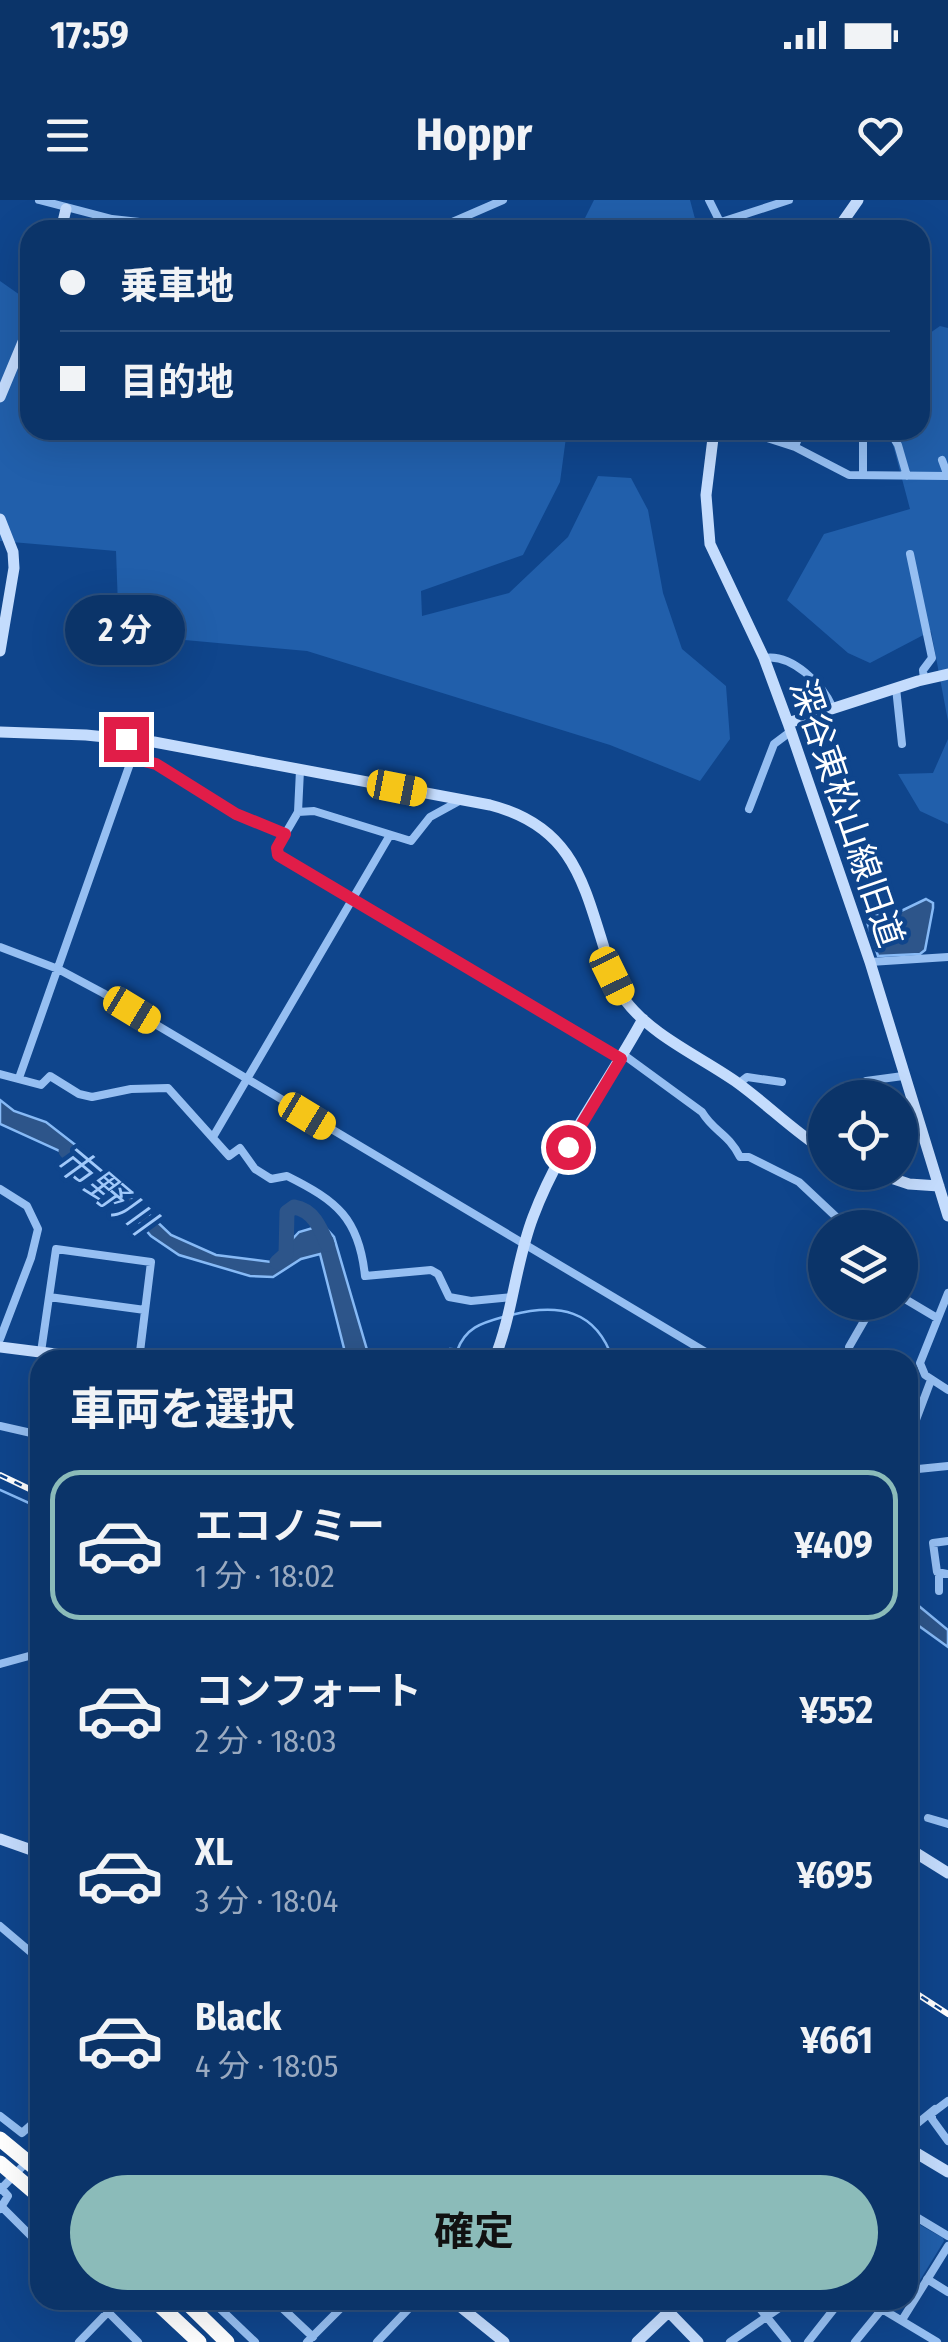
<!DOCTYPE html>
<html lang="ja">
<head>
<meta charset="utf-8">
<style>
  body { margin:0; font-family:"Fira Sans Condensed","Noto Sans JP",sans-serif; background:#193f71; color:#f1f3f6; height:100vh; display:flex; flex-direction:column; font-size:38px; white-space:nowrap }
  * { box-sizing:border-box; margin:0 }
  p { font-size:32px; color:#9aaac0 }
  .icon { flex:none; width:55px; height:55px; fill:none; stroke:currentColor; stroke-width:2; stroke-linecap:round; stroke-linejoin:round }
  .map { position:relative; flex:1; overflow:hidden }
  .sheet { position:absolute; left:30px; top:1150px; width:888px; height:960px; display:flex; flex-direction:column; background:#0b3469; border-radius:30px; box-shadow:0 10px 40px #0002,0 0 0 2px #2b4f7d }
  .sheet>* { flex:none }
  .hud { position:absolute; left:20px; top:20px; width:910px; height:220px; border-radius:30px; box-shadow:0 10px 40px #0002,0 0 0 2px #2b4f7d; display:grid; align-content:center; height:220px; padding:0 40px; background:#0b3469 }
  .fabs { position:absolute; left:808px; top:880px; display:grid; gap:20px }
  .fabs a { display:grid; place-items:center; width:110px; height:110px; border-radius:50%; background:#0b3469; box-shadow:0 10px 40px #0002,0 0 0 2px #2b4f7d; font-size:50px }
  .end { position:absolute; width:45px; height:45px; margin:-22px; border:12px solid #e11d48; background:#fff; box-shadow:0 0 0 5px #fff }
  .from { border-radius:50% }
  .bubble { position:absolute; height:70px; border-radius:35px; background:#0b3469; box-shadow:0 10px 40px #0002,0 0 0 2px #2b4f7d; font-size:32px; font-weight:700; line-height:70px; text-align:center }
  .car { position:absolute; width:30px; height:60px; margin:-30px -15px; border-radius:12px; box-shadow:0 0 8px 2px #0007; background:linear-gradient(#f5c518 24%,#345 0 40%,#f5c518 0 76%,#345 0 86%,#f5c518 0) }
  .hud b { display:flex; align-items:center; gap:35px; height:95px; font-size:38px }
  .hud b+b { border-top:2px solid #2b4f7d }
  .hud i { width:25px; height:25px; background:#f1f3f6 }
  ul { padding:0; list-style:none }
  li { display:flex; align-items:center; gap:30px; height:150px; margin:0 20px 15px; padding:0 20px; border:5px solid transparent; border-radius:30px }
  li div { flex:1 }
  li b { display:block; font-size:38px }
  li em { font-style:normal; font-weight:700 }
  li.on { border-color:#8bbbb9 }
  li>.icon { width:90px; height:90px; stroke-width:1.5 }
  h2 { padding:0 40px; font-size:45px; line-height:120px }
  .button { display:flex; gap:20px; margin-top:auto; padding:20px 40px }
  .button a { flex:1; height:115px; border-radius:60px; background:#8bbbb9; color:#111; font-size:40px; font-weight:700; line-height:115px; text-align:center }
  .status { display:flex; justify-content:space-between; align-items:center; height:70px; padding:0 50px; background:#0b3469; direction:ltr }
  .status svg { height:28px; fill:currentColor }
  header { display:flex; justify-content:space-between; align-items:center; height:130px; padding:0 40px; background:#0b3469; font-size:45px; font-weight:700 }
  .map>svg:first-child { display:block }
</style>
</head>
<body>
<div class="status"><b>17:59</b><svg viewBox="0 0 49 12"><path d="M0 12V9h3v3zM5 12V6h3v6zM10 12V3h3v9zM15 12V0h3v12zM26 1h20v11H26zM47 4h2v5h-2z"/></svg></div>
<header><svg class="icon" aria-label="menu" viewBox="0 0 24 24"><path d="M4 6h16M4 12h16M4 18h16"/></svg>Hoppr<svg class="icon" aria-label="heart" viewBox="0 0 24 24"><path d="M12 20l-8-8c-3-5 5-10 8-4 3-6 11-1 8 4z"/></svg></header>
<div class="map">
<svg width="948" height="2142" viewBox="0 0 948 2142">
  <rect width="100%" height="100%" fill="#0f458c"/>
  <path fill="#215fab" d="M594 0H690L698 30H579Z
    M0 81 30 102V230H567L560 282 523 355 421 391 422 416 509 393 568 337 598 276 631 278 648 310 663 393 682 449 726 486 730 539 700 581 610 545 307 451 119 434 116 351 0 341Z
    M940 126 948 128V521L931 431 870 463 848 453 787 400 824 334 910 309 889 230H920V140Z
    M948 539V624L920 611 898 574 933 573Z
    M908 2018 943 2038 944 2041 911 2095 908 2093Z"/>
  <path fill="#2d558a" stroke="#87baf6" stroke-width="2.5" d="M926 699 933 703V708L925 750 920 754 878 756 867 722 869 714H895Z
    M0 900 14 911 46 922 78 947 171 1035 216 1055 271 1062 299 1032 323 1025 334 1037 370 1160H347L320 1054 301 1059 273 1077 250 1076 179 1055 151 1036 92 969 62 952 0 924Z
    M450 1149 580 1159 582 1160H447Z
    M908 1397 948 1430V1447L908 1418Z"/>
  <g fill="none" stroke-linecap="round" stroke-linejoin="round">
    <path stroke="#87baf6" stroke-width="2.5" d="M511 1115C558 1103 596 1109 613 1160
      M457 1151C465 1128 481 1123 503 1117
      M0 1290 40 1308"/>
    <path stroke="#2d558a" stroke-width="15" d="M66 951 113 992
      M277 1062 286 1054 287 1012 294 1007C313 1010 320 1027 327 1044"/>
    <path stroke="#96bff2" stroke-width="8" d="M39 0 112 19 213 30
      M709 0 724 30
      M721 22 789 0
      M434 30 503 0
      M742 230 795 247 849 275 948 276 942 260
      M890 232 898 245 907 276
      M795 247 801 230
      M863 275V230
      M910 354 932 458 923 470 924 479
      M764 458C792 453 823 485 833 508
      M896 488 902 544
      M132 558 156 564 235 615 285 634
      M300 570 298 612 277 648 278 655 621 859
      M749 609 774 544 790 532
      M298 612 314 611 411 641 430 617 461 600
      M0 747 58 769 103 793 719 1160
      M870 762 948 757
      M624 855 702 912C714 932 728 933 740 957H749L799 982 848 1028
      M0 874 41 885 50 876 79 894 92 897 131 889 168 888 229 956 240 948 255 969 271 979 287 976C337 1001 359 1018 365 1076L431 1070 438 1074 449 1097 471 1101 512 1097
      M19 878 138 541
      M866 881 903 876
      M738 884 747 877 782 882
      M213 937 390 635
      M0 989 27 1006 38 1029 31 1058 0 1139
      M900 1046 906 1051 900 1061
      M948 1093 920 1163 925 1175 948 1190
      M900 1096 937 1118
      M49 1097 145 1110
      M41 1152 56 1049 151 1062 139 1160
      M850 1160 849 1147 875 1102
      M931 1180 914 1225 908 1270 948 1266
      M0 1226 40 1235
      M948 1341 933 1343 937 1372 948 1374
      M939 1391V1374
      M0 1464 40 1453
      M928 1618 948 1624
      M0 1726 40 1760
      M948 1901 932 1913V1919L948 1941
      M0 1916 22 1933 40 1917
      M908 1931 935 1909
      M0 1987 8 1996 0 2009
      M0 1990 40 1948
      M2 2007 40 2045
      M908 2012 948 2036
      M927 2079 948 2092
      M96 2100 138 2142
      M211 2100 255 2142
      M657 2100 668 2111
      M753 2100 787 2142
      M867 2100 937 2142
      M280 2106 313 2137
      M902 2120 948 2046
      M79 2142 108 2112
      M307 2142 349 2100
      M377 2142 417 2100
      M730 2142 791 2100
      M808 2142 841 2100
      M855 2142 882 2109"/>
    <path stroke="#c4dcfd" stroke-width="11" d="M61 30 66 9
      M837 30 858 0
      M0 197 30 125
      M714 230 706 295 710 344 764 458 788 523 870 762 948 1016
      M0 319 13 352 14 368 0 451
      M788 523 918 481 948 474
      M0 532 86 535 154 542 490 605C572 626 583 681 605 751 610 768 614 787 625 800 651 835 699 856 735 881 766 903 793 931 825 951
      M873 972 909 984 939 986
      M0 1147 103 1160
      M494 1160C513 1114 515 1064 533 1017 559 947 607 885 643 819
      M0 1639 40 1653
      M908 1648 948 1673
      M908 1948 948 1972
      M452 2100 504 2142
      M668 2111 698 2142
      M637 2142 681 2100"/>
    <path stroke="#fff" stroke-width="15" d="M0 1939 40 1972
      M0 1963 40 1997
      M154 2100 199 2142
      M184 2100 227 2142"/>
    <defs>
      <path id="rail" d="M0 1275 40 1294
        M908 1788 948 1814"/>
    </defs>
    <use href="#rail" stroke="#fff" stroke-width="6"/>
    <use href="#rail" stroke="#0f458c" stroke-width="2.5" stroke-dasharray="8" stroke-linecap="butt"/>
  </g>
  <g fill="none" stroke-linecap="round" stroke-linejoin="round">
    <path stroke="#e11d48" stroke-width="12" d="M126 539 138 541 132 558 156 564 236 614 285 634 277 648 278 655 621 859 568 947"/>
  </g>
  <g text-anchor="middle" dominant-baseline="central" stroke-width="9" stroke-linejoin="round" paint-order="stroke">
    <g font-size="35" fill="#fff" stroke="#0f458c">
      <text transform="translate(847 613) rotate(71)">深谷東松山線旧道</text>
    </g>
    <g font-size="38" font-style="italic" fill="#a1c9fa" stroke="#0f458c">
      <text transform="translate(105 990) rotate(40)">市野川</text>
    </g>
  </g>
</svg>
<div class="fabs">
<a><svg class="icon" aria-label="locate" viewBox="0 0 24 24"><circle cx="12" cy="12" r="6"/><path d="M12 2v4M12 18v4M2 12h4M18 12h4"/></svg></a>
<a><svg class="icon" aria-label="layers" viewBox="0 0 24 24"><path d="M12 4l9 5-9 5-9-5zM3 14l9 5 9-5"/></svg></a>
</div>
<i class="end from" style="left:568px;top:947px"></i>
<i class="end" style="left:126px;top:539px"></i>
<div class="bubble" style="left:65px;top:395px;width:120px">2 分</div>
<i class="car" style="left:397px;top:588px;rotate:101deg"></i>
<i class="car" style="left:612px;top:776px;rotate:154deg"></i>
<i class="car" style="left:132px;top:810px;rotate:121deg"></i>
<i class="car" style="left:307px;top:916px;rotate:121deg"></i>
<div class="hud">
<b><i class="from"></i>乗車地</b>
<b><i></i>目的地</b>
</div>
<section class="sheet">
<h2>車両を選択</h2>
<ul>
<li class="on"><svg class="icon" aria-label="car" viewBox="0 0 24 24"><path d="M5 17H2v-5l4-1 3-4h7l3 4 3 1v5h-3M9 17h6M6 11h13"/><circle cx="7" cy="17" r="2"/><circle cx="17" cy="17" r="2"/></svg><div><b>エコノミー</b><p>1 分 · 18:02</p></div><em>¥409</em></li>
<li><svg class="icon" aria-label="car" viewBox="0 0 24 24"><path d="M5 17H2v-5l4-1 3-4h7l3 4 3 1v5h-3M9 17h6M6 11h13"/><circle cx="7" cy="17" r="2"/><circle cx="17" cy="17" r="2"/></svg><div><b>コンフォート</b><p>2 分 · 18:03</p></div><em>¥552</em></li>
<li><svg class="icon" aria-label="car" viewBox="0 0 24 24"><path d="M5 17H2v-5l4-1 3-4h7l3 4 3 1v5h-3M9 17h6M6 11h13"/><circle cx="7" cy="17" r="2"/><circle cx="17" cy="17" r="2"/></svg><div><b>XL</b><p>3 分 · 18:04</p></div><em>¥695</em></li>
<li><svg class="icon" aria-label="car" viewBox="0 0 24 24"><path d="M5 17H2v-5l4-1 3-4h7l3 4 3 1v5h-3M9 17h6M6 11h13"/><circle cx="7" cy="17" r="2"/><circle cx="17" cy="17" r="2"/></svg><div><b>Black</b><p>4 分 · 18:05</p></div><em>¥661</em></li>
</ul>
<div class="button"><a>確定</a></div>
</section>
</div>
</body>
</html>
